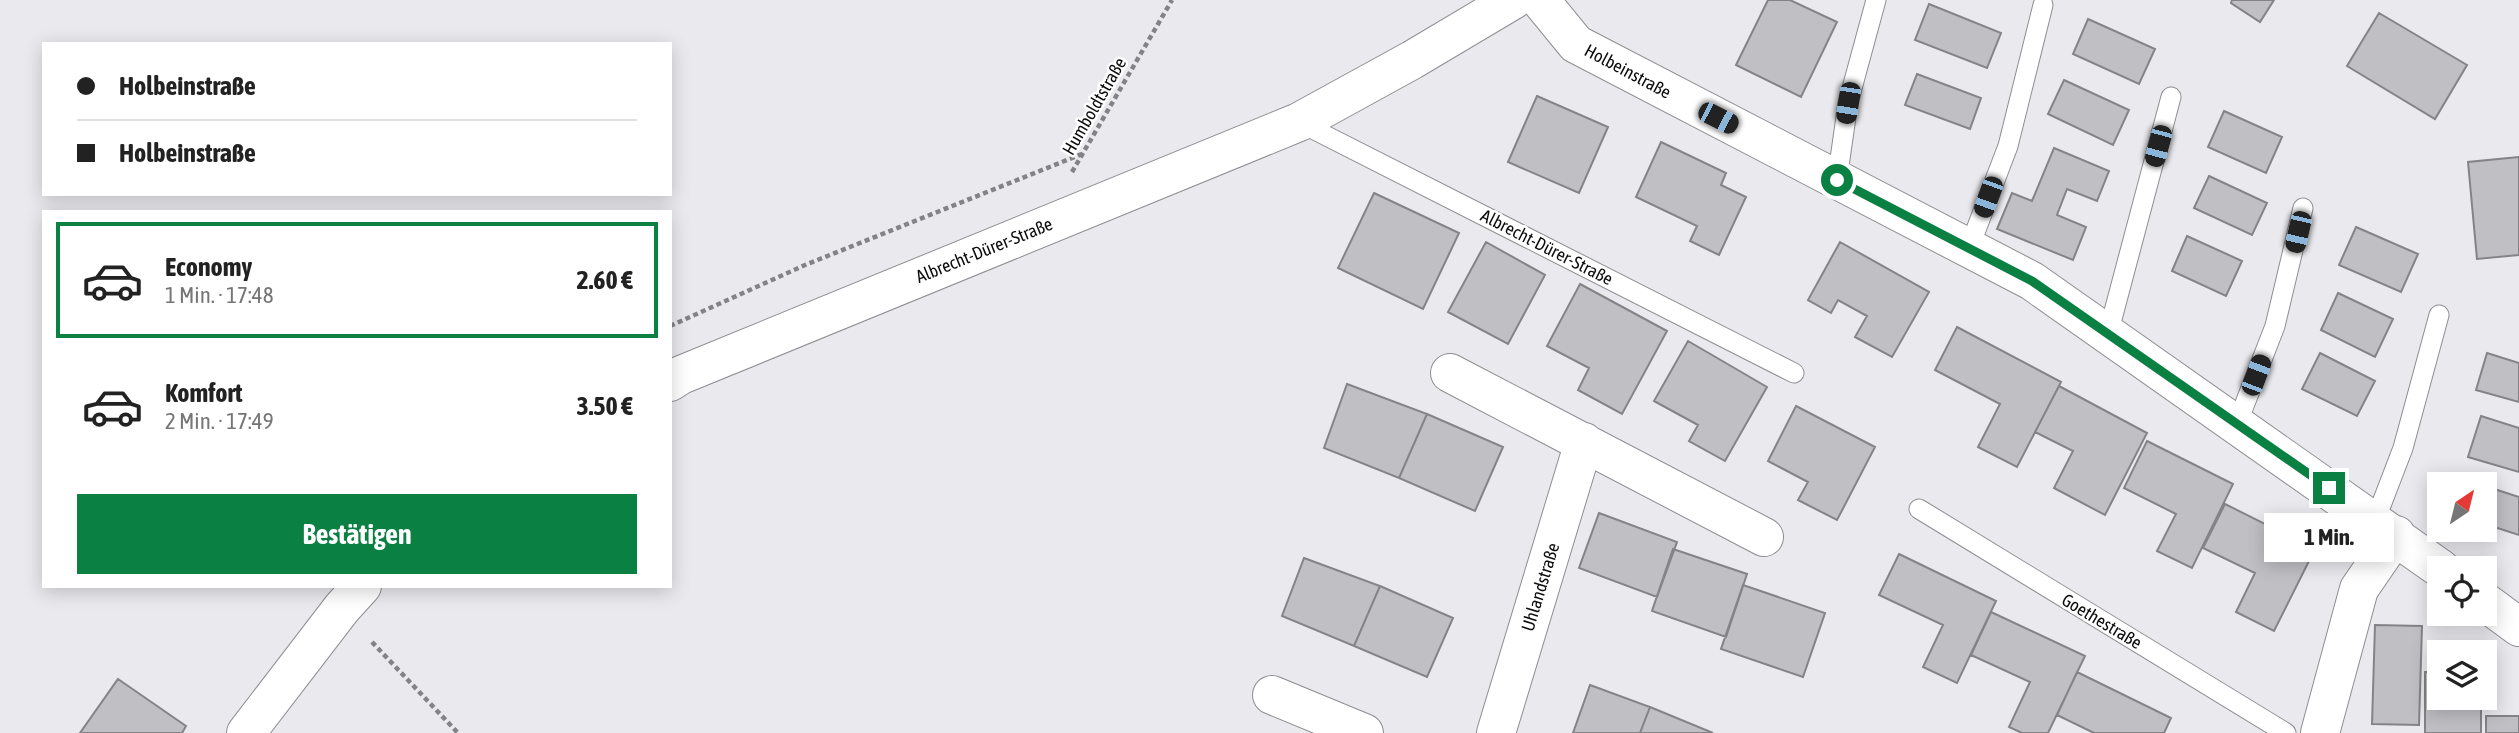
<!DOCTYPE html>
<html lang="de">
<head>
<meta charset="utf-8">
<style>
  body { margin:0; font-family:"Asap Condensed",sans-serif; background:#f2f2f2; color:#222; height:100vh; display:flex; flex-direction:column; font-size:26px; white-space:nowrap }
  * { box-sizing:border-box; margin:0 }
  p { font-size:23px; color:#767676 }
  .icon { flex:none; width:38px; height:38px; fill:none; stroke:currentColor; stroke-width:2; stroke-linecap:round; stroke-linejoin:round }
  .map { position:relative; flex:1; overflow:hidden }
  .sheet { position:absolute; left:42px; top:210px; width:630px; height:378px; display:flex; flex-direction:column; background:#fff; border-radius:0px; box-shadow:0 4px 18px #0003 }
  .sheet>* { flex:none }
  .guide { position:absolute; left:42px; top:42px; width:630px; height:154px; border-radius:0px; box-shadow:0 4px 18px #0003; display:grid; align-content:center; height:154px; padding:0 35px; background:#fff }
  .needle { width:46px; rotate:35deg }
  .controls { position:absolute; left:2427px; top:472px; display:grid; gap:14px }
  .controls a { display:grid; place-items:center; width:70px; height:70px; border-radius:0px; background:#fff; box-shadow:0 4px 18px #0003; font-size:35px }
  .end { position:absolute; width:32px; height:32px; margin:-16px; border:9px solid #0b8043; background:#fff; box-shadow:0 0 0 4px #fff }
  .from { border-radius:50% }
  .bubble { position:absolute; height:49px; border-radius:0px; background:#fff; box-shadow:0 4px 18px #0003; font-size:23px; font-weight:700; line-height:49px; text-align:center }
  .car { position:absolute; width:21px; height:42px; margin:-21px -10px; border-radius:9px; box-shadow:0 0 5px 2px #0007; background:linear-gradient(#222 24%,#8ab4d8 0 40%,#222 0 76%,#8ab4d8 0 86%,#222 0) }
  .guide b { display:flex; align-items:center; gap:24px; height:66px; font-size:26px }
  .guide b+b { border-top:2px solid #e0e0e0 }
  .guide i { width:18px; height:18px; background:#222 }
  ul { padding:12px 0 0; list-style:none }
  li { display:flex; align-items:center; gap:21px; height:116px; margin:0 14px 10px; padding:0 21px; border:4px solid transparent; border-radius:0px }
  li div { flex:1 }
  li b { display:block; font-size:26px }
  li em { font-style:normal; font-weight:700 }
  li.selected { border-color:#0b8043 }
  li>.icon { width:63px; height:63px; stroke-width:1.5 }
  .action { display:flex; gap:14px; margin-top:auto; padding:14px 35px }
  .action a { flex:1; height:80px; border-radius:0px; background:#0b8043; color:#fff; font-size:28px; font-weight:700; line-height:80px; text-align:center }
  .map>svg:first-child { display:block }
</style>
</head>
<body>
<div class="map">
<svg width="2519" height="733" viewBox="0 0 2519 733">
  <rect width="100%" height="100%" fill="#eae9ed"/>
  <path fill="#c0c0c4" stroke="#848487" stroke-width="2" d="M1768 0H1790L1837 22 1801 97 1736 65Z
    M2232 0H2274L2260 22 2231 3Z
    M1929 4 2001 33 1987 68 1915 40Z
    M2379 13 2467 65 2435 119 2347 66Z
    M2088 19 2155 49 2139 84 2073 54Z
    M1917 74 1981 98 1970 129 1905 105Z
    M2064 80 2129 110 2113 145 2048 114Z
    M1537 96 1608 127 1579 193 1508 162Z
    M2224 111 2282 137 2266 173 2208 147Z
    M1661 142 1726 173 1721 185 1746 197 1719 255 1690 241 1697 226 1636 197Z
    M2054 148 2109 171 2097 201 2067 189 2057 215 2086 227 2073 260 1997 229 2012 193 2032 201Z
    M2519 157V255L2477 259 2468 162Z
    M2209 176 2267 203 2252 235 2194 208Z
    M1374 193 1459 233 1423 309 1338 268Z
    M2356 227 2418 254 2401 292 2339 265Z
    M2187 236 2242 261 2226 296 2172 271Z
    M1486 242 1545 275 1508 344 1448 312Z
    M1840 242 1929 292 1892 357 1855 337 1867 316 1838 300 1831 313 1808 300Z
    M1580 284 1667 331 1622 414 1578 390 1589 368 1547 346Z
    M2338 293 2393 319 2375 357 2321 330Z
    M1957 327 2061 382 2017 467 1978 447 2000 404 1935 370Z
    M1688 341 1767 387 1725 461 1689 441 1698 425 1654 401Z
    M2320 353 2375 381 2357 416 2302 389Z
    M2487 353 2519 363V402L2476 390Z
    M1347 384 1427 414 1399 478 1324 448Z
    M2059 386 2147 433 2105 515 2054 488 2073 451 2035 432Z
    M1796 406 1875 447 1837 520 1798 500 1808 482 1768 461Z
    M1427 414 1503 447 1475 511 1399 478Z
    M2481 416 2519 428V472L2468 457Z
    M2147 441 2233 484 2192 568 2157 551 2176 514 2124 488Z
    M2485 486 2519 497V535L2485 524Z
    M2225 504 2315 549 2274 631 2236 612 2255 573 2203 548Z
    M1599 513 1677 542 1657 597 1579 568Z
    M1673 549 1747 574 1726 637 1652 611Z
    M1899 554 1996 601 1957 683 1923 667 1943 625 1879 595Z
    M1304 558 1380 586 1354 646 1282 616Z
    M1743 585 1825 613 1803 677 1721 649Z
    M1380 586 1453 618 1427 677 1354 646Z
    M1991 612 2085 656 2048 733H2022L2009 727 2030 682 1971 655Z
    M2375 625 2422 626 2419 725 2372 724Z
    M2077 672 2171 718 2164 733H2094L2057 715Z
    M2425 672H2440V698H2481V733H2425Z
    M118 679 186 726 182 733H80Z
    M1590 685 1650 707 1640 733H1573Z
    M1650 707 1713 733H1640Z
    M2486 716H2519V733H2486Z"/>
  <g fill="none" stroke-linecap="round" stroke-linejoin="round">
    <defs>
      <path id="lane" d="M1299 122 1794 373
        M1837 180 1848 103 1876 0
        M1969 248 2008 146 2043 5
        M2108 334 2171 97
        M2237 424 2275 326 2303 208
        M1919 509 2286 733
        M2375 521 2403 448 2439 315"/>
      <path id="street" d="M1540 0 1576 44 2032 281 2441 569
        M1450 373 1764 537
        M2485 602 2519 627
        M1272 695 1364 733
        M1496 733 1584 442
        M2320 733 2359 589 2396 535"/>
      <path id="secondary" d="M670 382 681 375 1299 122 1412 60 1513 0
        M246 733 342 608 362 586"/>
    </defs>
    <use href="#lane" stroke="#8e8d91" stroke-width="21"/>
    <use href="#street" stroke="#8e8d91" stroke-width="40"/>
    <use href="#secondary" stroke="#8e8d91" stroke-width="40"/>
    <path stroke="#838285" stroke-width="4.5" stroke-dasharray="5 3.5" stroke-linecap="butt" d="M1072 172 1172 0
      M670 326 805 265 1082 154
      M372 642 458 733"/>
    <use href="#lane" stroke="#fff" stroke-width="19"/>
    <use href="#street" stroke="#fff" stroke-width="38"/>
    <use href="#secondary" stroke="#fff" stroke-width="38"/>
  </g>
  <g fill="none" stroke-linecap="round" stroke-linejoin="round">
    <path stroke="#0b8043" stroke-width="9" d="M1837 180 2032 281 2329 488"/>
  </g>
  <g text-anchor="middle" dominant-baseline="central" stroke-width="5" stroke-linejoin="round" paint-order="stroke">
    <g font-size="18" fill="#0c0c0d" stroke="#fff">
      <text transform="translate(1628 71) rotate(28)">Holbeinstraße</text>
      <text transform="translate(1094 106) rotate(-60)">Humboldtstraße</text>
      <text transform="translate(1547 247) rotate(27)">Albrecht-Dürer-Straße</text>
      <text transform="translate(984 250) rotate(-22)">Albrecht-Dürer-Straße</text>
      <text transform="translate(1540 587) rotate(-73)">Uhlandstraße</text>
      <text transform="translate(2102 621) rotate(31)">Goethestraße</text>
    </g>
  </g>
</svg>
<div class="controls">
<a><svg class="needle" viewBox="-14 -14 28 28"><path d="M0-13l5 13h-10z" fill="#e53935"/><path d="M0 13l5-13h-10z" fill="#767676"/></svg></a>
<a><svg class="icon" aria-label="locate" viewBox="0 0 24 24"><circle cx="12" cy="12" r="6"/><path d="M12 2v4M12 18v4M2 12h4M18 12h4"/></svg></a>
<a><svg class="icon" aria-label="layers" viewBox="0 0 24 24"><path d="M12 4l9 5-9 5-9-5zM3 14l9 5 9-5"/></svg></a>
</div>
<i class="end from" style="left:1837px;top:180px"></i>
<i class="end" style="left:2329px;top:488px"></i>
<div class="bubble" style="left:2264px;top:513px;width:130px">1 Min.</div>
<i class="car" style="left:1848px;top:103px;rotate:189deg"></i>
<i class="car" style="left:1718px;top:118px;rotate:117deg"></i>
<i class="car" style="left:2158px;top:146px;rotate:195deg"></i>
<i class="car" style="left:1988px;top:197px;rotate:200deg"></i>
<i class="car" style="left:2298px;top:232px;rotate:193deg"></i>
<i class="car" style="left:2256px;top:375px;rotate:21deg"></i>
<div class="guide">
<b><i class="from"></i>Holbeinstraße</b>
<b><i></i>Holbeinstraße</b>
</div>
<section class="sheet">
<ul>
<li class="selected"><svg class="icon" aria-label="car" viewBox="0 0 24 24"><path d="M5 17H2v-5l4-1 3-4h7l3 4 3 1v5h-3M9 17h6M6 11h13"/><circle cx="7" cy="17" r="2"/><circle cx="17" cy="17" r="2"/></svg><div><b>Economy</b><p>1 Min. · 17:48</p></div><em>2.60 €</em></li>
<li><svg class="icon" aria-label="car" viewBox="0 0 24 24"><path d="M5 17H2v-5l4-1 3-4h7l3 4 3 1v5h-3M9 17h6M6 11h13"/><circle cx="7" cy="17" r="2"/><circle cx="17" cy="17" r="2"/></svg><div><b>Komfort</b><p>2 Min. · 17:49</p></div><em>3.50 €</em></li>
</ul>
<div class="action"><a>Bestätigen</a></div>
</section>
</div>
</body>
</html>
